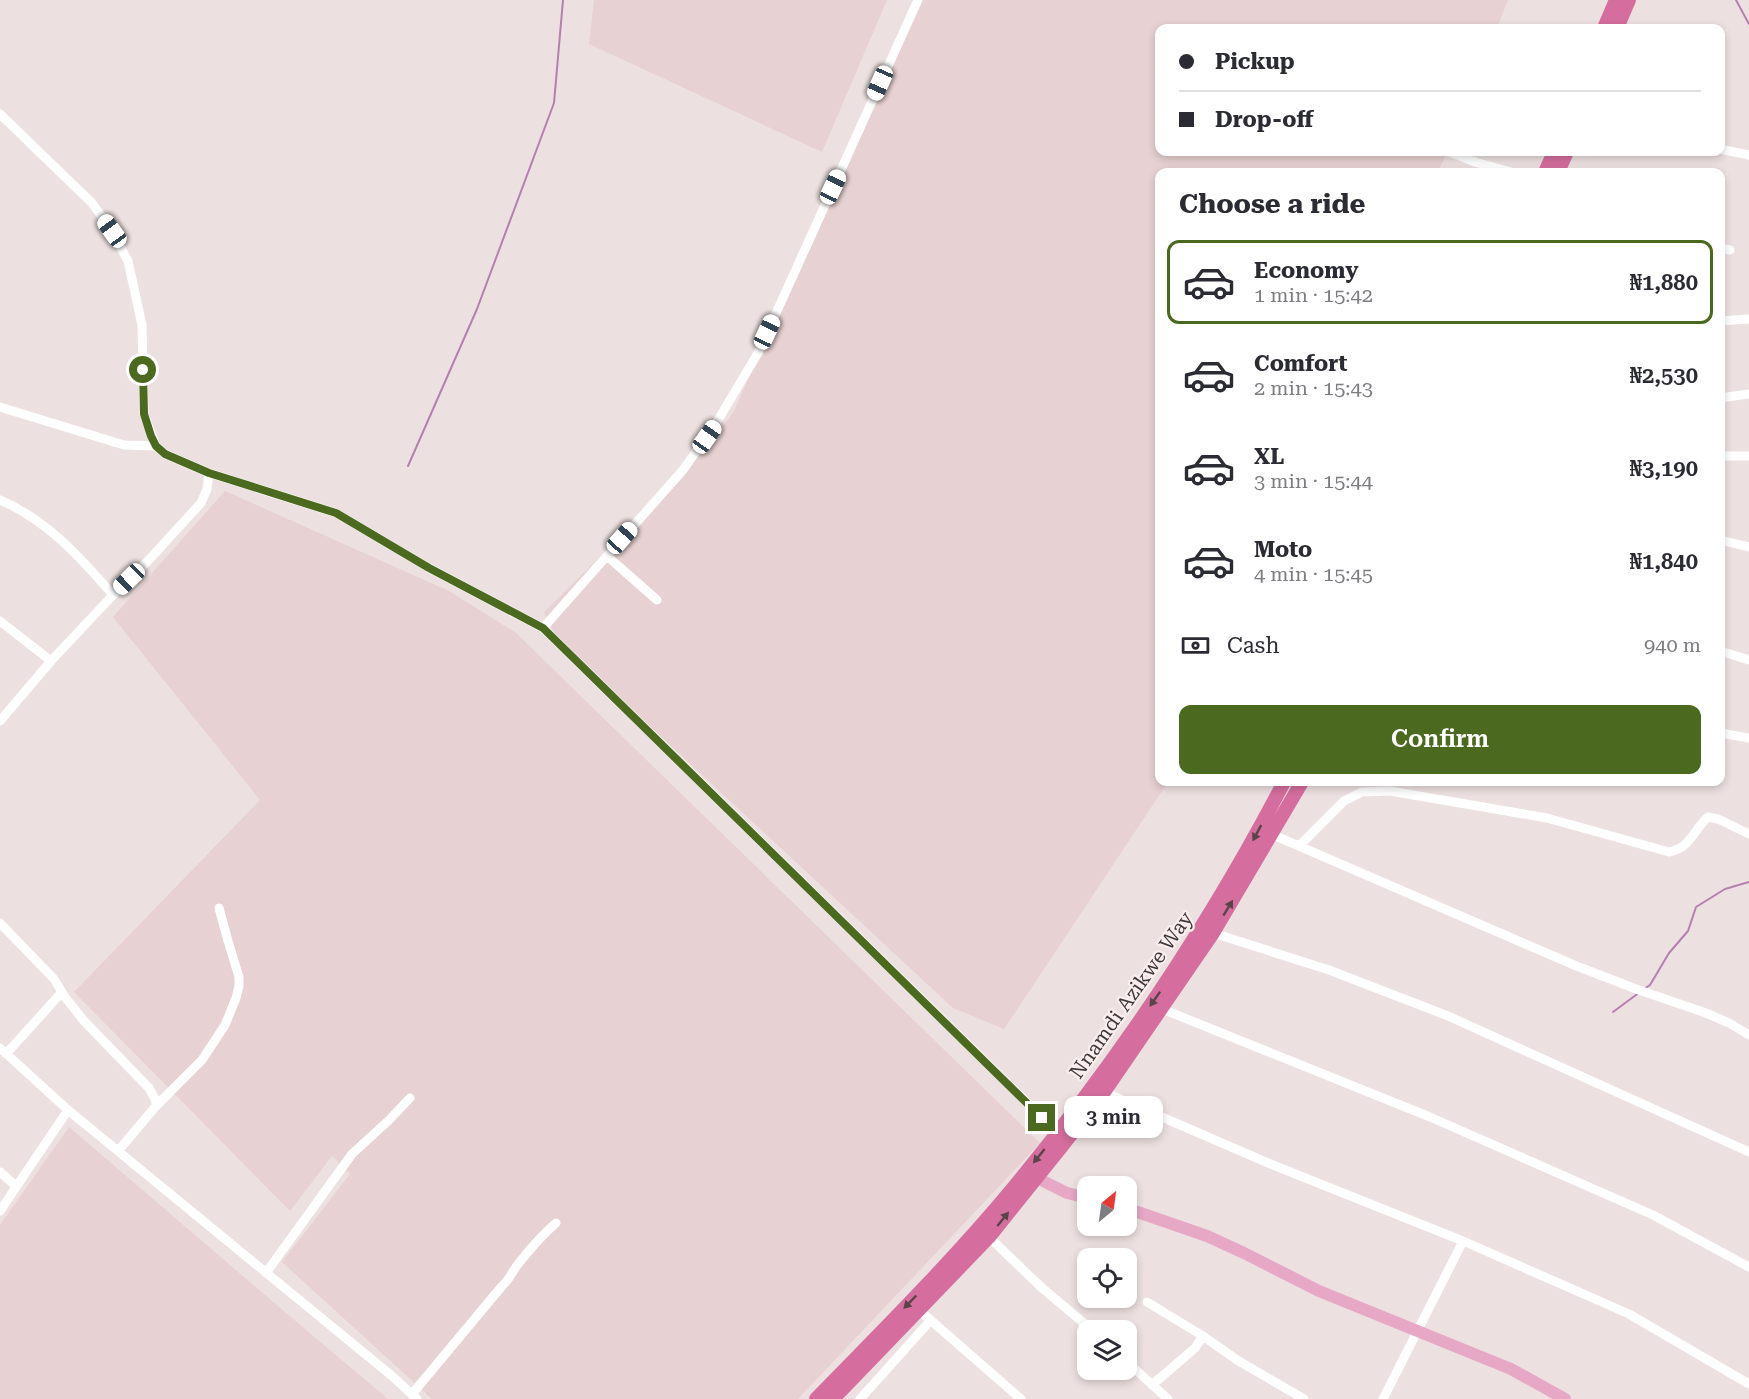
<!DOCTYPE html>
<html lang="en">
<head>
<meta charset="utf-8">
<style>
  body { margin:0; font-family:"Roboto Serif",serif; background:#f2f2f3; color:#2b2b33; height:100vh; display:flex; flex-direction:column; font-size:22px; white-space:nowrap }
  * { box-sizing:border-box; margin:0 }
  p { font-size:20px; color:#7c7c81 }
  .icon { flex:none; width:33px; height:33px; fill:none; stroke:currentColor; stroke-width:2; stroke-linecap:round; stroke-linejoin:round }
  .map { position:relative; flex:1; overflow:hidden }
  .sheet { position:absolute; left:1155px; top:168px; width:570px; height:618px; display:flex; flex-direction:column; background:#fff; border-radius:12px; box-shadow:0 3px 9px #0003 }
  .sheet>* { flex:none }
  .banner { position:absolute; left:1155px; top:24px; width:570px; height:132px; border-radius:12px; box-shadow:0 3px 9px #0003; display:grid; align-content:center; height:132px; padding:0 24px; background:#fff }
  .needle { width:39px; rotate:29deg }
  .buttons { position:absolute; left:1077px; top:1176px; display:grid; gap:12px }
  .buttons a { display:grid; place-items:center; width:60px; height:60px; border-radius:12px; background:#fff; box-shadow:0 3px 9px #0003; font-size:30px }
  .end { position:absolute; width:27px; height:27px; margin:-14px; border:8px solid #4b6a1f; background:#fff; box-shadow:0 0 0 3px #fff }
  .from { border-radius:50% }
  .bubble { position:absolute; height:42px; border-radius:12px; background:#fff; box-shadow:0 3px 9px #0003; font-size:20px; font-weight:600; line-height:42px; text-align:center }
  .car { position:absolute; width:18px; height:36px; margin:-18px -9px; border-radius:8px; box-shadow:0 0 4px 2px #0007; background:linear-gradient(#fff 24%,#345 0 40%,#fff 0 76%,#345 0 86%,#fff 0) }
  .banner b { display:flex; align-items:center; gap:21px; height:57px; font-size:22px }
  .banner b+b { border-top:2px solid #e1e1e2 }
  .banner i { width:15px; height:15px; background:#2b2b33 }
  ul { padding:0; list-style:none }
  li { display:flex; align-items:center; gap:18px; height:84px; margin:0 12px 9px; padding:0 12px; border:3px solid transparent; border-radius:12px }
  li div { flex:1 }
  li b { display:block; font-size:22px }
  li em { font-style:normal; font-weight:600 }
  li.selected { border-color:#4b6a1f }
  li>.icon { width:54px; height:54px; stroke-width:1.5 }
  h2 { padding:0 24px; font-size:27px; line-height:72px }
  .pay { display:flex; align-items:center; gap:15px; height:66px; padding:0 24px; font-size:22px }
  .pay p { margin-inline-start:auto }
  .cta { display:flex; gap:12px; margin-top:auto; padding:12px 24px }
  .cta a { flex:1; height:69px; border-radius:12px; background:#4b6a1f; color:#fff; font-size:24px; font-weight:600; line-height:69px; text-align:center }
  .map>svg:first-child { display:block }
</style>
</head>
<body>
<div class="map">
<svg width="1749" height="1399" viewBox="0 0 1749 1399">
  <rect width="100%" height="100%" fill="#ede0e0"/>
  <path fill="#e7d1d2" d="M594 0H887L822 152 589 44Z
    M917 0H1508L1497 28H1160V152H1447L1438 172H1160V782H1168L1004 1029 953 1008 558 641 544 612 687 471 733 413Z
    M225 491 449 591 515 632 1040 1143 798 1399H432L282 1262 350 1174 332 1156 290 1211 74 992 260 800 113 617Z
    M69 1127 279 1307 388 1399H0V1225Z"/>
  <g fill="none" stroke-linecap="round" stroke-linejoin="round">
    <path stroke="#b67fb1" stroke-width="2" d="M1736 0 1749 24
      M408 466 477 309 554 103 563 0
      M1644 989 1650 985 1669 953 1688 931 1696 907 1725 889 1749 882
      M1613 1012 1640 992"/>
    <path stroke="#fff" stroke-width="9" d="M0 114 92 203 112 231 128 261 142 325 144 414 156 446 165 454 209 473 336 513 429 568 543 628 1057 1132
      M1720 149 1749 155
      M1450 152 1475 162 1511 172
      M1720 248 1730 250
      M1720 321 1749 319
      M1720 398 1749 394
      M0 407 124 445 156 446
      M1720 456H1749
      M0 500C47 520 80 557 113 595
      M1720 540 1749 547
      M607 556 657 600
      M0 621 51 661
      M543 628 683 470 718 420 758 353 918 0
      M1720 651 1749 660
      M0 721 51 661 113 595 146 563 201 503 207 489 209 473
      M1720 733 1749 738
      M1271 834 1574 965 1636 989 1706 1013 1729 1023 1749 1035
      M1299 846 1344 801 1362 792 1390 791 1547 818 1669 852C1692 847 1692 831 1708 817L1718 819 1749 834
      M0 923 54 979 65 997 84 1021 149 1088 156 1101V1106
      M1213 933 1329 970 1448 1016 1749 1152
      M1162 1009 1430 1117 1653 1215 1749 1267
      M0 1048 68 1110 392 1376 417 1399
      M6 1054 62 992
      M1104 1092 1273 1165 1463 1241 1629 1314 1749 1384
      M118 1151 156 1106 202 1060 225 1025 236 998 239 986V977L228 941 219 908
      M0 1172 16 1186
      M0 1211 68 1110
      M989 1237 1041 1287 1092 1330
      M266 1273 352 1154 388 1121 410 1098
      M1147 1302 1203 1336
      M919 1310 1021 1399
      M1126 1361 1168 1399
      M1152 1385 1195 1348 1203 1336 1237 1360 1304 1399
      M412 1394 502 1286C511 1278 512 1271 519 1263 530 1249 543 1234 556 1223
      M860 1399 931 1320
      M1383 1399 1463 1241"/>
    <path stroke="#e6a8c5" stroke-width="12" d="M1037 1178 1067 1193 1088 1198
      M1126 1208 1207 1236 1244 1253 1319 1291 1511 1369 1565 1399"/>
    <path stroke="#d56e9e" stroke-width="14" d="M1604 28 1616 0
      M1617 28 1629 0
      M1545 172 1554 152
      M1558 172 1567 152
      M816 1399C883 1330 952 1262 1014 1187 1117 1062 1209 926 1284 782
      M833 1399 989 1237 1062 1146 1104 1092 1213 933 1302 782"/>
  </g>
  <defs><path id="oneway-solid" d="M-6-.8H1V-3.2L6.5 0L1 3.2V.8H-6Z" transform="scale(1.5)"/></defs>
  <g fill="#5b434c">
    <use href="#oneway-solid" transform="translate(1257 833) rotate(118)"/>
    <use href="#oneway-solid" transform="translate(1228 908) rotate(-59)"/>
    <use href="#oneway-solid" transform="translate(1155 999) rotate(125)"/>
    <use href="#oneway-solid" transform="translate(1039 1156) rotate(129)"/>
    <use href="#oneway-solid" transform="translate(1003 1219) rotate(-51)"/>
    <use href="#oneway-solid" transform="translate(910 1302) rotate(134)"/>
  </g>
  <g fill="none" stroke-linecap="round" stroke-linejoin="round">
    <path stroke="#4b6a1f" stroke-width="8" d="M143 370 144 414 151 436 156 446 165 454 209 473 336 513 429 568 543 628 1042 1118"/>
  </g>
  <g text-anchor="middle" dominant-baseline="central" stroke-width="4.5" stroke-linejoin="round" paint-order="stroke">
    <g font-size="20" fill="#3d3838" stroke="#faeded">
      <text transform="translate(1131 995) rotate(-55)">Nnamdi Azikwe Way</text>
    </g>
  </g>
</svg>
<div class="buttons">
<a><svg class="needle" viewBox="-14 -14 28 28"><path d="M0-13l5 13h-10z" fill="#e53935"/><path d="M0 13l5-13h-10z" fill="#7c7c81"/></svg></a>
<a><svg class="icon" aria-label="locate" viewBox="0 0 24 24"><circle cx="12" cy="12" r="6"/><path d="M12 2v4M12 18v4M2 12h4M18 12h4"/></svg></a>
<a><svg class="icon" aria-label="layers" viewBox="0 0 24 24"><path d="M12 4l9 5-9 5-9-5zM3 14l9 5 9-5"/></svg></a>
</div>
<i class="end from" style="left:143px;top:370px"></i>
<i class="end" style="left:1042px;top:1118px"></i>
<div class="bubble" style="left:1064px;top:1096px;width:99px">3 min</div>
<i class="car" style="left:880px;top:83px;rotate:204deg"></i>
<i class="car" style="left:833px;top:187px;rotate:25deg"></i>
<i class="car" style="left:112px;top:231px;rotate:324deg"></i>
<i class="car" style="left:767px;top:332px;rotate:25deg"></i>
<i class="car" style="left:707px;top:437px;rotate:35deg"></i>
<i class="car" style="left:622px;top:538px;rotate:42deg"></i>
<i class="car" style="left:129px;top:579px;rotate:226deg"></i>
<div class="banner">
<b><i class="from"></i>Pickup</b>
<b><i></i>Drop-off</b>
</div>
<section class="sheet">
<h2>Choose a ride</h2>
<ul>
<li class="selected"><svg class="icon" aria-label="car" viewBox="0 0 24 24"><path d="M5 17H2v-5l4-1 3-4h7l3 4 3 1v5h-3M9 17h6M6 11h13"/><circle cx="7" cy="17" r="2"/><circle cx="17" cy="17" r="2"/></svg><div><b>Economy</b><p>1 min · 15:42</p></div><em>₦1,880</em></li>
<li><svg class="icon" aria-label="car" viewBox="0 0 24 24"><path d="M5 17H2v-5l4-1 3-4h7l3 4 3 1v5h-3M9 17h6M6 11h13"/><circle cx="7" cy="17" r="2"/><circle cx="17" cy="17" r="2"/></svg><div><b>Comfort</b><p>2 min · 15:43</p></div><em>₦2,530</em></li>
<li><svg class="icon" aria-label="car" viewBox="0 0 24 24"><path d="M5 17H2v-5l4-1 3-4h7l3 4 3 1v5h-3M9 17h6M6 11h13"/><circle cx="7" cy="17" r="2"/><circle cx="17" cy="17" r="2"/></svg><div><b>XL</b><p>3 min · 15:44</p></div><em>₦3,190</em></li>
<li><svg class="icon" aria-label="car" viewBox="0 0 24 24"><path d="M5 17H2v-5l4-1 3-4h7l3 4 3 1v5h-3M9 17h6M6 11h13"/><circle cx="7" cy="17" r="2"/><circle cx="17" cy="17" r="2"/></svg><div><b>Moto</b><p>4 min · 15:45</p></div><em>₦1,840</em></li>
</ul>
<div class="pay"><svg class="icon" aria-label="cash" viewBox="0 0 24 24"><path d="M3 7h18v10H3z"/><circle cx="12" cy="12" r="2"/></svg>Cash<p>940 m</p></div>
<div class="cta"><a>Confirm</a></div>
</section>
</div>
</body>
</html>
